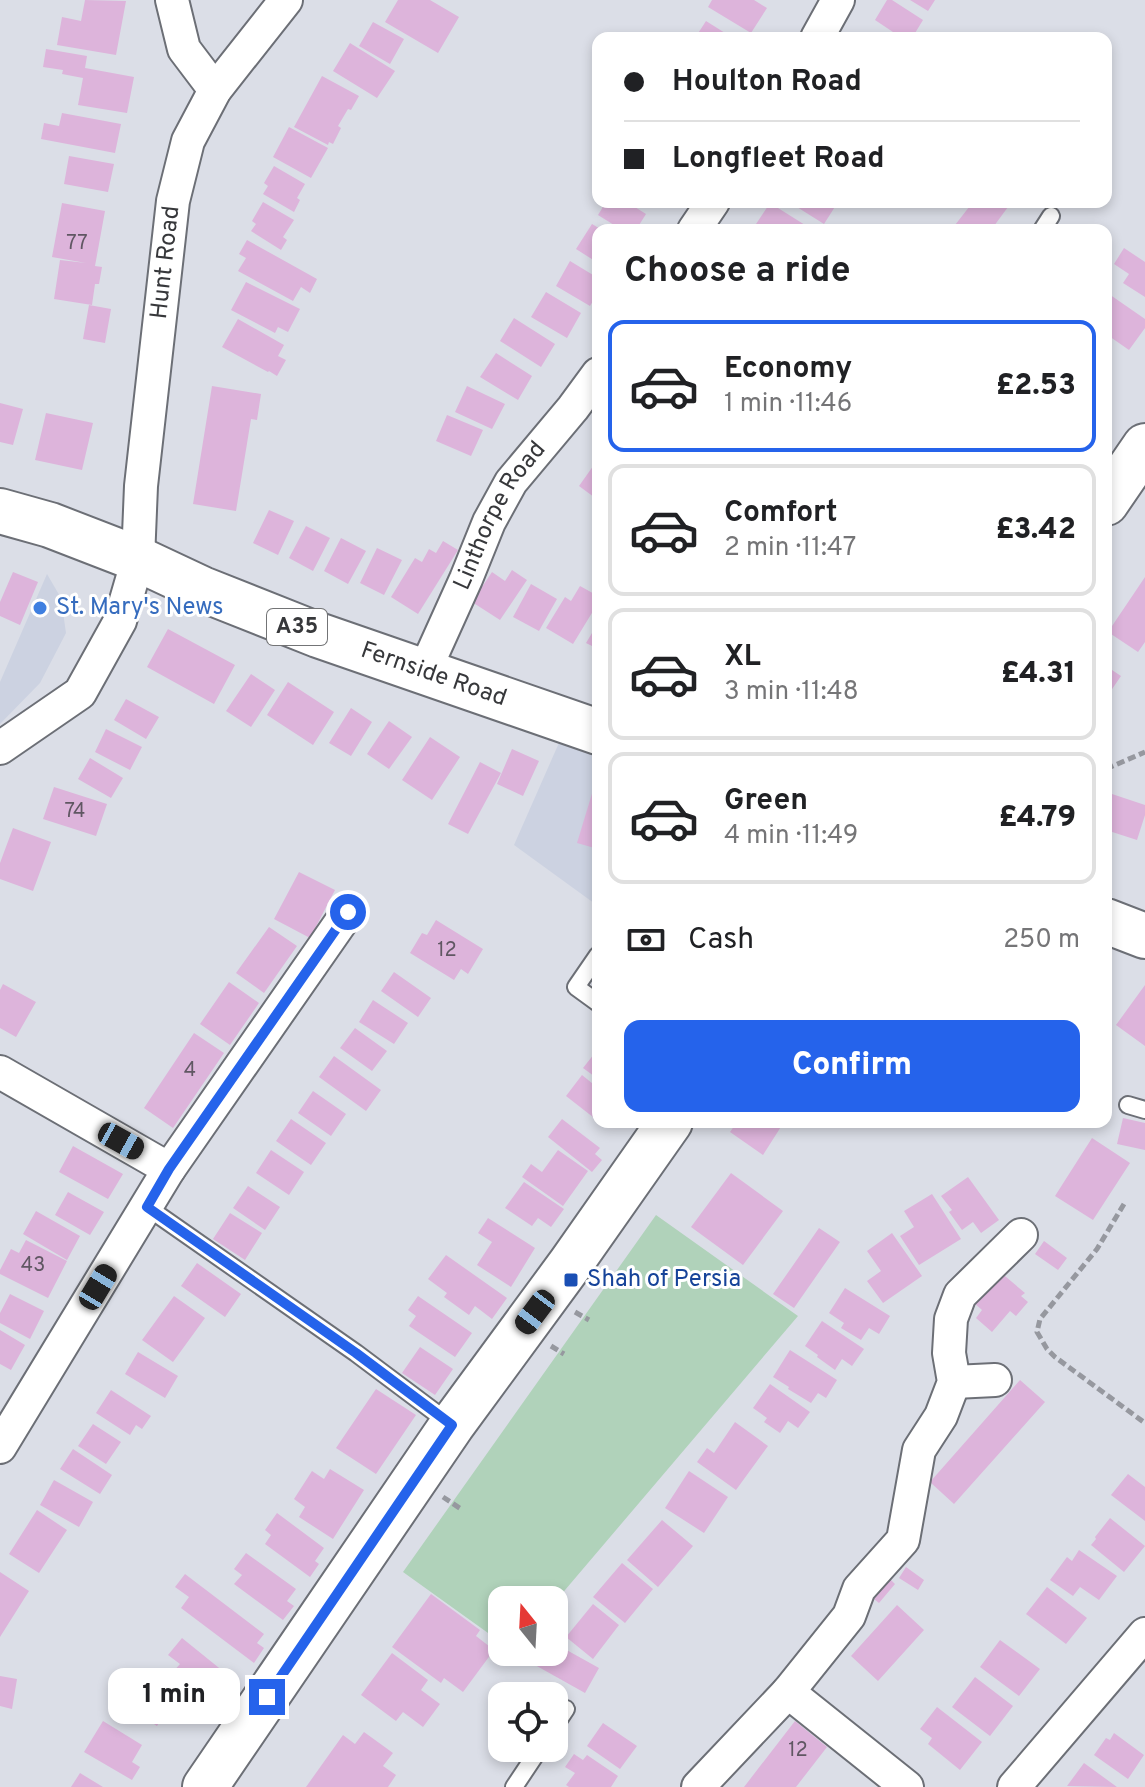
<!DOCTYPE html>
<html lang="en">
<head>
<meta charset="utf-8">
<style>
  body { margin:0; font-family:Overpass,sans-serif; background:#f6f6f6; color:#202124; height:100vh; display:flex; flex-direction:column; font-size:30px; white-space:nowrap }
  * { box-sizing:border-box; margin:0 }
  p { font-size:26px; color:#757577 }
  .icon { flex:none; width:44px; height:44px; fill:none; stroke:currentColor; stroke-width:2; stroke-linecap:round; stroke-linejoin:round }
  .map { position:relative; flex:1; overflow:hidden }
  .sheet { position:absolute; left:592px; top:224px; width:520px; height:904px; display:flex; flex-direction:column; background:#fff; border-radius:16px; box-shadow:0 4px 12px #0003 }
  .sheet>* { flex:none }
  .hud { position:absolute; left:592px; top:32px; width:520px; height:176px; border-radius:16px; box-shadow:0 4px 12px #0003; display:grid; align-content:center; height:176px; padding:0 32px; background:#fff }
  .needle { width:52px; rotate:342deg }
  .fabs { position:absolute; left:488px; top:1586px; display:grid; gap:16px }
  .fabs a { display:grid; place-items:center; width:80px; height:80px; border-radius:16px; background:#fff; box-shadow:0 4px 12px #0003; font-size:40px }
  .end { position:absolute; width:36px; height:36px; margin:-18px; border:10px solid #2563eb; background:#fff; box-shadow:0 0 0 4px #fff }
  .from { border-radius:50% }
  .bubble { position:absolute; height:56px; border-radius:16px; background:#fff; box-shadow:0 4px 12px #0003; font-size:26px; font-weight:800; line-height:56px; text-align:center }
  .car { position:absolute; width:24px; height:48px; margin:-24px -12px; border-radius:10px; box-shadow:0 0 6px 2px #0007; background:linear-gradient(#222 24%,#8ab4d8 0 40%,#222 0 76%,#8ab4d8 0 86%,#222 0) }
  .hud b { display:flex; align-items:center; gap:28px; height:76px; font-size:30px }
  .hud b+b { border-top:2px solid #e0e0e0 }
  .hud i { width:20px; height:20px; background:#202124 }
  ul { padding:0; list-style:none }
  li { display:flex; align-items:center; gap:24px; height:132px; margin:0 16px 12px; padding:0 16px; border:4px solid #e0e0e0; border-radius:16px }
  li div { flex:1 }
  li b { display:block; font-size:30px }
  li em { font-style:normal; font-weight:800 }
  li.on { border-color:#2563eb }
  li>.icon { width:72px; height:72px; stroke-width:1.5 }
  h2 { padding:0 32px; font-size:36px; line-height:96px }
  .pay { display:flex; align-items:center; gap:20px; height:88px; padding:0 32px; font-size:30px }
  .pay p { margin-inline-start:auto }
  .action { display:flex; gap:16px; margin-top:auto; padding:16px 32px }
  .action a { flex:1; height:92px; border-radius:16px; background:#2563eb; color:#fff; font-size:32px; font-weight:800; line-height:92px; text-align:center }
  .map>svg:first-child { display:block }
</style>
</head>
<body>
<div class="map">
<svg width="1145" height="1787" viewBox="0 0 1145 1787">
  <rect width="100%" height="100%" fill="#dbdee7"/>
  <path fill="#ccd2e1" d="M47 574 61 598 66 633 40 683 0 724V682Z
    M562 736 598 749V906L514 845Z"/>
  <path fill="#b0d2ba" d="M656 1215 798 1316 554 1603V1600H502V1643L403 1572Z"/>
  <path fill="#ddb4db" d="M85 0 126 1 116 55 57 45 62 17 81 21Z
    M398 0H430L459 17 438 53 385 22Z
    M712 0H754L767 8 751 33 708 7Z
    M887 0H892L923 20 912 38H902L875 20Z
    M910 0H935L928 11Z
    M706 21 733 38H695Z
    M373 22 404 39 390 64 359 46Z
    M350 43 395 71 377 98 333 71Z
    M46 49 87 56 85 68 134 77 127 113 78 105 83 78 62 74 63 70 43 67Z
    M322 76 359 96 351 110 348 109 338 126 341 128 333 144 329 142 328 145 294 127Z
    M62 113 121 124 115 153 41 139 44 123 59 126Z
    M289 127 328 148 311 178 273 157Z
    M69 156 114 164 108 192 64 184Z
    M274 166 305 184 297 198 300 200 294 212 263 194 268 186 264 183Z
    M263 202 294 220 283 237 287 240 281 250 251 231 256 224 252 221Z
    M606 202H627L646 214 636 230H622L598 215Z
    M789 202H838L824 224Z
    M973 202H1009L1011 203 991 230H962L955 225Z
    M62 203 105 211 95 266 102 267 99 284H95L92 305 54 299 60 260 86 263 52 257Z
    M770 203 813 230H752Z
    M592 224 602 230H598V263L576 249Z
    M247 240 317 279 310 293 301 287 293 301 238 271 246 258 239 254Z
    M1124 248 1145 262V297L1123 283 1129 274 1114 264Z
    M570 261 598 278V293L590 306 556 286Z
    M246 282 300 309 288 332 278 327 275 333 231 310Z
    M546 292 581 313 567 338 531 317Z
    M1106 292 1145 319V328L1129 350 1106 334Z
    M89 305 111 309 105 343 83 339Z
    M514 318 555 344 541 367 500 341Z
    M238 319 284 345 278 356 286 360 277 376 269 371 268 372 222 347Z
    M496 353 532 376 518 400 480 377Z
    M212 386 261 394 257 420 251 419 236 511 193 504Z
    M467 386 505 404 492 429 455 412Z
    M0 403 23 409 13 445 0 442Z
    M46 413 93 423 82 470 35 460Z
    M447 415 483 430 471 456 436 441Z
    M596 462 598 463V500L579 486Z
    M269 510 294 521 278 555 253 543Z
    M306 526 330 538 313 571 289 558Z
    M341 538 366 551 348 584 324 571Z
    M443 541 458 550 418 614 391 597 415 558 422 562 429 549 436 553Z
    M377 548 402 560 384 595 360 583Z
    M512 570 527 580 500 620 472 602 492 572 505 581Z
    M13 572 38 582 20 625 0 616V602Z
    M1145 577V642L1138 652 1108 632Z
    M531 584 557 599 539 631 513 617Z
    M580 586 598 596V603L573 644 546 628 565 597 571 601Z
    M598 623V649L586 643Z
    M168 629 235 665 214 704 147 667Z
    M1106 666 1121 676 1106 698Z
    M251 674 275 690 251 727 226 711Z
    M288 682 334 712 313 745 267 715Z
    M126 699 159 717 146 739 114 720Z
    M351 708 372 722 351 756 329 743Z
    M389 721 412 737 389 769 367 754Z
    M106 729 142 747 130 770 95 752Z
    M430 737 460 757 432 800 402 780Z
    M512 749 539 761 523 796 497 784Z
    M90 758 123 778 111 798 78 779Z
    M480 762 501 773 468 834 448 824Z
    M54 787 107 804 96 836 43 819Z
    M594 787 598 789V849L577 843Z
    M1106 792 1145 805V815L1137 840 1106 830Z
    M13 828 51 842 33 891 0 879V863Z
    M299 872 335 890 310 938 274 919Z
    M436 920 483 949 468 974 461 969 454 980 410 953 422 933 427 935Z
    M269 927 297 946 264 993 236 973Z
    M394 972 431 998 418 1017 381 991Z
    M229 982 259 1003 230 1045 200 1024Z
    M3 984 36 1002 16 1037 0 1028V990Z
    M1145 985V1046L1116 1025Z
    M373 1000 408 1023 394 1044 359 1022Z
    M355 1028 387 1051 372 1071 340 1048Z
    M194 1033 224 1053 173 1128 144 1108Z
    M598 1049V1079L583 1068Z
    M334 1056 381 1090 366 1111 319 1077Z
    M582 1075 598 1088V1121L566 1096Z
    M313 1091 346 1114 331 1136 298 1113Z
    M1123 1118 1145 1123V1150L1117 1144Z
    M291 1119 326 1143 311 1165 276 1141Z
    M562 1119 600 1148 595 1154 602 1160 592 1172 548 1137Z
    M737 1122H784L763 1155 730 1132Z
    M1092 1138 1130 1163 1093 1220 1055 1196Z
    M73 1146 123 1174 108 1199 59 1172Z
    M271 1150 304 1172 289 1195 256 1173Z
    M558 1150 588 1171 563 1206 522 1177 531 1164 542 1172Z
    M731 1173 783 1211 743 1265 691 1227Z
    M968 1177 999 1220 981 1233 973 1222 962 1230 949 1212 952 1210 941 1196Z
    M524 1182 564 1209 551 1227 538 1218 532 1226 505 1208Z
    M248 1186 280 1207 265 1230 233 1208Z
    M68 1192 104 1212 90 1235 55 1215Z
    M932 1194 961 1239 919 1265 900 1236 914 1227 904 1211Z
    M36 1211 80 1236 67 1260 23 1234Z
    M230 1213 262 1233 245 1260 213 1239Z
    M488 1218 535 1248 511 1287 477 1265 492 1242 478 1233Z
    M819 1228 840 1242 794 1308 773 1294Z
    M892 1233 922 1276 883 1303 867 1281 881 1271 867 1251Z
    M26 1240 67 1261 48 1298 0 1274V1270L11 1249 19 1253Z
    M1044 1241 1067 1258 1058 1270 1035 1254Z
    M446 1255 507 1298 492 1319 475 1306 469 1315 444 1297 447 1293 428 1279Z
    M197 1263 241 1294 225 1317 181 1286Z
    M999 1271 1025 1293 1021 1296 1028 1302 1016 1316 1010 1311 992 1332 976 1318 982 1310 973 1302Z
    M845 1288 890 1316 879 1334 869 1328 861 1340 841 1328 844 1323 829 1313Z
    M10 1294 44 1311 30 1339 0 1323V1313Z
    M174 1296 205 1318 173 1362 142 1340Z
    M418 1296 472 1333 455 1357 409 1326 416 1316 408 1310Z
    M822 1321 864 1349 852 1366 842 1359 835 1370 817 1357 818 1355 805 1346Z
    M0 1330 25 1345 11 1370 0 1364Z
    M420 1347 453 1369 435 1395 402 1373Z
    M790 1350 837 1380 826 1398 818 1393 811 1403 788 1389 789 1387 773 1377Z
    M138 1352 178 1376 165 1398 125 1374Z
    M1020 1380 1045 1402 954 1504 930 1482Z
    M770 1384 810 1412 798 1428 788 1421 780 1433 764 1422 767 1418 753 1408Z
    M376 1389 416 1415 376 1474 336 1448Z
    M111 1390 151 1416 142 1429 136 1425 130 1435 96 1413Z
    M735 1422 768 1446 736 1490 697 1462 707 1448 714 1453Z
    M93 1424 121 1442 106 1464 78 1446Z
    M73 1449 112 1475 100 1494 60 1469Z
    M330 1469 364 1490 333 1539 299 1517 305 1507 294 1499 312 1471 324 1479Z
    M689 1471 728 1497 704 1533 665 1508Z
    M1128 1474 1145 1487V1521L1111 1495Z
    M54 1480 93 1502 79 1527 40 1505Z
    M37 1510 67 1530 39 1573 9 1554Z
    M277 1513 324 1548 315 1561 319 1564 310 1577 265 1544 271 1535 265 1530Z
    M1110 1518 1145 1546 1124 1572 1091 1545 1096 1539 1095 1537Z
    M662 1520 693 1546 658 1587 627 1560Z
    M1079 1550 1117 1576 1099 1600 1080 1587 1073 1596 1050 1580 1067 1557 1072 1561Z
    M246 1553 296 1589 287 1601 294 1606 283 1620 234 1584 242 1575 234 1569Z
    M622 1563 653 1589 625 1623 593 1597Z
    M906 1567 924 1580 918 1590 899 1578Z
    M0 1572 29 1591 0 1637Z
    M185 1574 264 1634 257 1643 264 1648 254 1663 181 1608 189 1597 175 1587Z
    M886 1575 895 1584 879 1603 869 1595Z
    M1047 1587 1087 1618 1066 1644 1026 1614Z
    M431 1594 480 1630 476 1636 494 1650 463 1692 444 1678 441 1683 392 1647Z
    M593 1604 619 1625 593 1659 566 1637Z
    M897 1605 924 1630 878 1681 851 1656Z
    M182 1638 234 1680 225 1691 231 1696 224 1705 218 1700 213 1706 172 1673 180 1664 168 1655Z
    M1000 1640 1040 1669 1019 1696 980 1667Z
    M554 1643 599 1668 585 1693 535 1665 543 1652H554Z
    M392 1653 428 1680 421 1690 440 1704 423 1727 403 1712 396 1721 361 1695Z
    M135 1672 182 1702 172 1718 165 1713 157 1726 117 1700Z
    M0 1676 17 1679 12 1709 0 1706Z
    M975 1677 1013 1706 990 1736 952 1707Z
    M937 1707 982 1742 960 1770 928 1744 932 1738 920 1729Z
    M103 1721 142 1745 132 1762 140 1767 132 1780 84 1752Z
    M795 1721 827 1747 796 1787H744Z
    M603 1723 637 1746 620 1769 587 1746Z
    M364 1732 393 1753 383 1766 396 1775 388 1787H306L343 1735 355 1744Z
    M1114 1733 1144 1755 1128 1779 1094 1755 1106 1738 1110 1740Z
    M574 1754 583 1760 587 1755 618 1776 611 1787H569L566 1785 575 1773 565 1767Z
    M1084 1763 1117 1787 1067 1786Z
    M80 1773 103 1787H71Z"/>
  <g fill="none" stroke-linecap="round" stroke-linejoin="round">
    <defs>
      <path id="lane" d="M1042 230 1051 216
        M598 955 576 987 598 1003
        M1128 1105 1145 1110
        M147 1207 356 1353 452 1425
        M554 1727 566 1709
        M514 1787 540 1748"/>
      <g id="street">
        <path d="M172 0 184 49 215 90"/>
        <path d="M817 38 838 0"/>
        <path d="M694 230 713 202"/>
        <path id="s1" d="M424 672 466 579 489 522 511 482 573 408 598 374"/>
        <path id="s2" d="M0 748 80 693 120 621 138 559 141 486 173 201 188 141 215 90 286 0"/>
        <path d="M0 1072 169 1169"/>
        <path d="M954 1382 995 1380"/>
        <path d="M0 1447 169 1169 348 912"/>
        <path d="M788 1692 907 1787"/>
        <path d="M698 1787 788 1692 849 1616 859 1589 903 1540 919 1450 941 1416 954 1382 949 1353 951 1319 960 1295 1021 1235"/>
        <path d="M1014 1787 1145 1634"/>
      </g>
      <path id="secondary" d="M1106 503 1145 446
        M205 1787 452 1425 571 1263 670 1122"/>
      <g id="highway">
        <path id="s3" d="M0 511 50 525 138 559 202 589 318 635 598 732"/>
        <path d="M1106 921 1145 936"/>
      </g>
    </defs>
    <use href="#lane" stroke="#6c6f76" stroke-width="20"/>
    <use href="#street" stroke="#6c6f76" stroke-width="36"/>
    <use href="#secondary" stroke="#6c6f76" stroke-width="48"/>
    <use href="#highway" stroke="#6c6f76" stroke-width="48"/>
    <path stroke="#96989f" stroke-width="5" stroke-dasharray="8 4" stroke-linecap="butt" d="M1106 769 1145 752
      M1124 1204 1097 1249 1040 1319 1037 1332 1047 1349 1055 1357 1145 1423
      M575 1312 589 1320
      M551 1346 564 1354
      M443 1497 461 1509"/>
    <use href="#lane" stroke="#fff" stroke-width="16"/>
    <use href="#street" stroke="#fff" stroke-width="32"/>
    <use href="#secondary" stroke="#fff" stroke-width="44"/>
    <use href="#highway" stroke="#fff" stroke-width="44"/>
  </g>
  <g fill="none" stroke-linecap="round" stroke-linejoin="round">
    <path stroke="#2563eb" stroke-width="10" d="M267 1697 452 1425 356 1353 147 1207 169 1169 348 912"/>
  </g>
  <circle fill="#3f7fe0" stroke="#fff" stroke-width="3" cx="40" cy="608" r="8"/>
  <rect fill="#1a4fb4" stroke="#fff" stroke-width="3" x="563" y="1272" width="16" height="16" rx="4"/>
  <g text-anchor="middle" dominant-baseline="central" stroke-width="6" stroke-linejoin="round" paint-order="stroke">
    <g font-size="20" fill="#605763">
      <text x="77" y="244">77</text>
      <text x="75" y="812">74</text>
      <text x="447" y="951">12</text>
      <text x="190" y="1071">4</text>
      <text x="33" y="1266">43</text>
      <text x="798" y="1751">12</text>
    </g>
    <rect fill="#fff" stroke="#737476" stroke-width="2" x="267" y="609" width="60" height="36" rx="6"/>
    <g font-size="22" font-weight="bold" fill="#37383b">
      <text x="297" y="627">A35</text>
    </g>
    <g font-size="24" fill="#37383b" stroke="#fff">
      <text stroke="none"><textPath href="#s2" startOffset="542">Hunt Road</textPath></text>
      <text stroke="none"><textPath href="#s1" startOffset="174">Linthorpe Road</textPath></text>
      <text stroke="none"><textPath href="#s3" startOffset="464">Fernside Road</textPath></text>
    </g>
    <g font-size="24" fill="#366cbe" stroke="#fff" text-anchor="start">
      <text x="56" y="608">St. Mary's News</text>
    </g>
    <g font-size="24" fill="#164399" stroke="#fff" text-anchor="start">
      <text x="587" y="1280">Shah of Persia</text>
    </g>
  </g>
</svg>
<div class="fabs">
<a><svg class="needle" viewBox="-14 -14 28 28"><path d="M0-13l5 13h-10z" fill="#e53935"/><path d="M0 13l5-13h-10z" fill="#757577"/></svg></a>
<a><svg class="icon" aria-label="locate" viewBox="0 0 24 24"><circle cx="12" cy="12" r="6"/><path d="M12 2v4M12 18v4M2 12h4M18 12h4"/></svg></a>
</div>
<i class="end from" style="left:348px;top:912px"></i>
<i class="end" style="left:267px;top:1697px"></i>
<div class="bubble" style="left:108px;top:1668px;width:132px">1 min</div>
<i class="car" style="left:121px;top:1141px;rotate:119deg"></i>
<i class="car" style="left:98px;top:1287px;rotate:31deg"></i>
<i class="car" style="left:535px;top:1312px;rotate:217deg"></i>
<div class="hud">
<b><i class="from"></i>Houlton Road</b>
<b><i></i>Longfleet Road</b>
</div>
<section class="sheet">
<h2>Choose a ride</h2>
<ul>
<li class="on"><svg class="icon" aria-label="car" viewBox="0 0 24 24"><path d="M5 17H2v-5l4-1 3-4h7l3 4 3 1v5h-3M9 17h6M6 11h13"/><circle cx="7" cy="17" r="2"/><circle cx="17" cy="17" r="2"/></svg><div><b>Economy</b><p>1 min · 11:46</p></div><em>£2.53</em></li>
<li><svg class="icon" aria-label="car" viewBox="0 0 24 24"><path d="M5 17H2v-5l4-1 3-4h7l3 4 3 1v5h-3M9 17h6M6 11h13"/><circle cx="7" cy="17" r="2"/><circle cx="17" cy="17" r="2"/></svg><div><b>Comfort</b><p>2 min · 11:47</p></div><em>£3.42</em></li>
<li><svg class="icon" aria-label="car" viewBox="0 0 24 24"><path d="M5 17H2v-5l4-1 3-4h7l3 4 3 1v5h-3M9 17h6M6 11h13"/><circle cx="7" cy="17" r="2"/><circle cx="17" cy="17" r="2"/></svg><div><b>XL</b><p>3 min · 11:48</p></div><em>£4.31</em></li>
<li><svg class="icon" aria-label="car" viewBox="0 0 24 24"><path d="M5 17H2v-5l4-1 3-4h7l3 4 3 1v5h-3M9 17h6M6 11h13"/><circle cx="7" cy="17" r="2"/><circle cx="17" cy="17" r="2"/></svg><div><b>Green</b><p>4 min · 11:49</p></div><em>£4.79</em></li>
</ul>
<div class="pay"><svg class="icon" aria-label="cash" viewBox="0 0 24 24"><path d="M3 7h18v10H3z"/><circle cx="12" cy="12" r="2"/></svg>Cash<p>250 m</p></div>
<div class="action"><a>Confirm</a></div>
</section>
</div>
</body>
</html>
